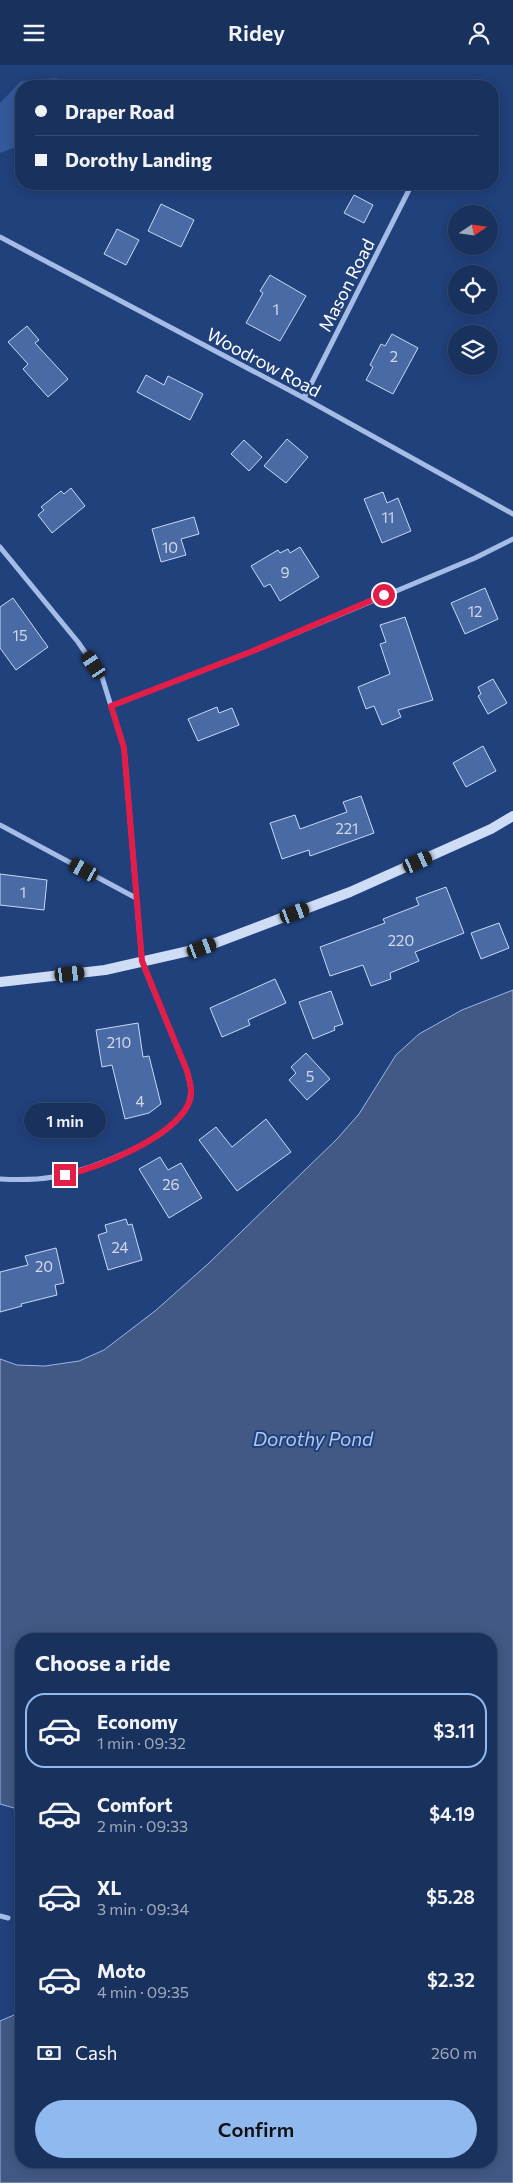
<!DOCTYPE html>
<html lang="en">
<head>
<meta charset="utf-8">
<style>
  body { margin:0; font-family:Commissioner,sans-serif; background:#223963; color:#f1f3f6; height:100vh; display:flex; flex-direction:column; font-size:19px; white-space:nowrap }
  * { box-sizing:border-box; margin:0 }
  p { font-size:16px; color:#9fa9bc }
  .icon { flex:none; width:28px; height:28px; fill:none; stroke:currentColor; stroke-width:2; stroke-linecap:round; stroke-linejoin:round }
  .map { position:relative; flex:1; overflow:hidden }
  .panel { position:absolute; left:15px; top:1568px; width:482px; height:535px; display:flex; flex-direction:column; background:#19315d; border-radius:20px; box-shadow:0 2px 12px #0003,0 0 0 1px #374c72 }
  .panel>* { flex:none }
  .banner { position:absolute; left:15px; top:15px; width:484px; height:110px; border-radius:20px; box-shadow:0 2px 12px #0003,0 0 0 1px #374c72; display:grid; align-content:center; height:110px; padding:0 20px; background:#19315d }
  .needle { width:32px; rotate:77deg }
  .buttons { position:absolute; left:448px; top:140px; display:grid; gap:10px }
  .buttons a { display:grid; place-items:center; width:50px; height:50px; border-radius:50%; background:#19315d; box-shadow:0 2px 12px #0003,0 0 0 1px #374c72; font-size:25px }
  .end { position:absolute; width:22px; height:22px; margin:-11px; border:6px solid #e11d48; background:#fff; box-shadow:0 0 0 2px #fff }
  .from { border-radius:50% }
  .bubble { position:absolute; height:35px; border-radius:18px; background:#19315d; box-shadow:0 2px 12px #0003,0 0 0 1px #374c72; font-size:16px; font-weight:600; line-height:35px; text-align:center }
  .car { position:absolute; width:15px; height:30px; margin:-15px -8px; border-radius:6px; box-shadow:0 0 4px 1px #0007; background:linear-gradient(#222 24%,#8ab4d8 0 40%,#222 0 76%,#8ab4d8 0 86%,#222 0) }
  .banner b { display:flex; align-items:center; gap:18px; height:48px; font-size:19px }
  .banner b+b { border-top:1px solid #374c72 }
  .banner i { width:12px; height:12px; background:#f1f3f6 }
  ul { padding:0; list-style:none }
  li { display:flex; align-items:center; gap:15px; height:75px; margin:0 10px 8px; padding:0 10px; border:2px solid transparent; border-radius:20px }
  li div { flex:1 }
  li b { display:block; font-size:19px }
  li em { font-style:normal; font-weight:600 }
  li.current { border-color:#90b9f0 }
  li>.icon { width:45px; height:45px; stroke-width:1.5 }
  h2 { padding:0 20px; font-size:22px; line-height:60px }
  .pay { display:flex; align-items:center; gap:12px; height:55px; padding:0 20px; font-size:19px }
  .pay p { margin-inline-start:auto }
  .cta { display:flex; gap:10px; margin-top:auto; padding:10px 20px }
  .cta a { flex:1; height:58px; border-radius:30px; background:#90b9f0; color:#111; font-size:20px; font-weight:600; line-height:58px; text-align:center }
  header { display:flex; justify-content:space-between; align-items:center; height:65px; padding:0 20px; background:#19315d; font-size:22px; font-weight:600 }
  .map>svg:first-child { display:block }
</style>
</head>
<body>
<header><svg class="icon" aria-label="menu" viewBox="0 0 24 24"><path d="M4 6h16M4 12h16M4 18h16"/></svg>Ridey<svg class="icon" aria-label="person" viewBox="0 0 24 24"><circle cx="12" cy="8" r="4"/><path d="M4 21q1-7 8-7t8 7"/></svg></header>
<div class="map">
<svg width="513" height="2118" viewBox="0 0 513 2118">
  <rect width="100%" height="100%" fill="#21417c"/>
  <path fill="#34599a" d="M56 13 81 21H21V80L0 88V38L21 16Z"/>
  <path fill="#425985" stroke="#98b6e7" d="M513 925V2118H0V1956L21 1947V2096H491V1574H21V1745L0 1739V1294L17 1300 45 1301 79 1296 104 1285 155 1246 209 1198 337 1074 359 1049 396 990 419 969 462 945Z"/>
  <path fill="#4a6aa5" stroke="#c8d8f5" d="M354 130 373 140 364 158 344 148Z
    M161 139 194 155 181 182 148 166Z
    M117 164 139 175 126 200 104 189Z
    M270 210 306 231 280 276 246 258 263 228 260 226Z
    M27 261 39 275 35 278 68 314 48 332 23 304 28 299 8 277Z
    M392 269 418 283 393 329 366 315 373 302 370 300 381 279 385 281Z
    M146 310 164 320 168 311 203 329 190 355 137 327Z
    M287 374 308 392 286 418 264 401Z
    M244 375 262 392 249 406 231 389Z
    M71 423 85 441 52 468 38 450 44 445 41 442 61 426 64 429Z
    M383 427 387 438 398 433 411 466 382 478 364 434Z
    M194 452 199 469 181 474 186 490 161 497 152 464Z
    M300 482 319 512 280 536 270 519 264 522 251 501 278 485 280 488 288 484 290 488Z
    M485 523 498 554 465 569 451 538Z
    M13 533 48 582 16 605 0 583V542Z
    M405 552 433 635 398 645 401 652 382 660 374 641 366 644 358 622 390 609 380 579 386 577 380 560Z
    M493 614 507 638 488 649 478 631 481 629 478 622Z
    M217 642 219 648 232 643 239 660 198 676 188 654Z
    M483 681 496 706 466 722 453 698Z
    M361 731 374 768 310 791 309 785 282 794 270 758 295 750 300 764 347 747 343 737Z
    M0 809 47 815 44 845 0 840Z
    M446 822 464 868 415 887 419 896 390 908 391 914 371 921 363 900 330 911 320 882 385 858 383 854 419 840 416 833Z
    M499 858 509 883 481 894 471 868Z
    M275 914 286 938 248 955 250 960 222 972 210 943Z
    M331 926 343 959 334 962 335 965 313 974 299 937Z
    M138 958 143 992 149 991 161 1039 149 1048 125 1054 112 1000 102 1002 96 965Z
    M306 988 330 1014 307 1035 289 1015 296 1008 291 1002Z
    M266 1054 291 1087 237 1126 199 1075 216 1062 232 1082Z
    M160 1092 168 1105 181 1098 202 1133 169 1153 139 1104Z
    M126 1154 128 1160 132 1159 142 1195 108 1205 98 1170 107 1167 105 1160Z
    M56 1183 64 1218 55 1220 57 1230 21 1239 22 1241 0 1247V1207L28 1200 25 1191Z"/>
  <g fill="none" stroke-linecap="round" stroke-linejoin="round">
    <path stroke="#a4bce6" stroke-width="5" d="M0 172 304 333 513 449
      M304 333 412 119
      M0 482 78 577 102 612 124 683 142 897 187 1006C190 1017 193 1029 188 1040 171 1076 90 1105 53 1112 36 1115 18 1115 0 1114
      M111 641 253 586 475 493 513 474
      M0 760 136 833
      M0 1851 8 1853"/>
    <path stroke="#cedcf5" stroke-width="10" d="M0 917 105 905 202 883 350 827 491 764 513 751"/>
  </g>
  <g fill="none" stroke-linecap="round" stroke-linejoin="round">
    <path stroke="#e11d48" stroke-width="6" d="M65 1110C100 1102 170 1074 188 1040 194 1029 190 1017 187 1006L142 896 124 683 111 641 253 586 384 530"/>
  </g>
  <g text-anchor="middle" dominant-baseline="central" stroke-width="4" stroke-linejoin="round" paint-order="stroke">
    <g font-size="15" fill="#d2dae8">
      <text x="276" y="244">1</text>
      <text x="394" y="291">2</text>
      <text x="388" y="452">11</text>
      <text x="170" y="482">10</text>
      <text x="285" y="507">9</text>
      <text x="475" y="546">12</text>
      <text x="20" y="570">15</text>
      <text x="347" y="763">221</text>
      <text x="23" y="827">1</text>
      <text x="401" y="875">220</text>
      <text x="119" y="977">210</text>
      <text x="310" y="1011">5</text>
      <text x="140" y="1036">4</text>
      <text x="171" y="1119">26</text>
      <text x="120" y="1182">24</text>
      <text x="44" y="1201">20</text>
    </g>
    <g font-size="18" fill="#fff" stroke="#21417c">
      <text transform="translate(346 220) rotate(-63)">Mason Road</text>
      <text transform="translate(264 297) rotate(28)">Woodrow Road</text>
    </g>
    <g font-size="19" font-style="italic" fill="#b0c7ee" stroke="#21417c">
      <text x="313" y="1373">Dorothy Pond</text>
    </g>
  </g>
</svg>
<div class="buttons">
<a><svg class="needle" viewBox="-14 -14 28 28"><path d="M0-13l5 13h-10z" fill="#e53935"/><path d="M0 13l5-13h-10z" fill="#9fa9bc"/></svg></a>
<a><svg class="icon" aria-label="locate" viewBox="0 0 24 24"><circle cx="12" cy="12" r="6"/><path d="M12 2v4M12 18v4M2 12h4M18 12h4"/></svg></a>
<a><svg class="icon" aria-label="layers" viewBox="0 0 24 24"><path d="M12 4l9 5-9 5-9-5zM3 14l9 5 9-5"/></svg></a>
</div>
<i class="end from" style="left:384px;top:530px"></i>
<i class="end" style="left:65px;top:1110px"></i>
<div class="bubble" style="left:24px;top:1038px;width:82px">1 min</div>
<i class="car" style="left:94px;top:600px;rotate:326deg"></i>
<i class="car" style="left:418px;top:797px;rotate:66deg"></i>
<i class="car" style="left:84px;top:805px;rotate:299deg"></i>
<i class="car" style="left:295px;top:848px;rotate:69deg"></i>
<i class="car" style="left:202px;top:883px;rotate:69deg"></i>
<i class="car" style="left:70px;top:909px;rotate:83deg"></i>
<div class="banner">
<b><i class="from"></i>Draper Road</b>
<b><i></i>Dorothy Landing</b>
</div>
<section class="panel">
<h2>Choose a ride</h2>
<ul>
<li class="current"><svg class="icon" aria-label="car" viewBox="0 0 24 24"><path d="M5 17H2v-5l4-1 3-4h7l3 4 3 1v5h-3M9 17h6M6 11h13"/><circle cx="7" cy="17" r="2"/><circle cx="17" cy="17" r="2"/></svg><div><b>Economy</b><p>1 min · 09:32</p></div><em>$3.11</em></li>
<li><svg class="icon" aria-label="car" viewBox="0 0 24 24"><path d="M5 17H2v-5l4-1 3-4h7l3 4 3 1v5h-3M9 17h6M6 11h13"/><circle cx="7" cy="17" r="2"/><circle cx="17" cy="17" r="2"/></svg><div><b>Comfort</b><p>2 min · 09:33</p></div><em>$4.19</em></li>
<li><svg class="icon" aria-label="car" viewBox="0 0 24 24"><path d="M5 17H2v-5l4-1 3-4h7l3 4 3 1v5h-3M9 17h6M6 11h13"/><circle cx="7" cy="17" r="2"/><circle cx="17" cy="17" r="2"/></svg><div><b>XL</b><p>3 min · 09:34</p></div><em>$5.28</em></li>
<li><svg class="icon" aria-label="car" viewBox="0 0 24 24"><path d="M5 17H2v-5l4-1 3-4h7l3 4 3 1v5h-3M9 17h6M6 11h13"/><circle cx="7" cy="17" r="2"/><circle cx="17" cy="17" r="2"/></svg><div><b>Moto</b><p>4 min · 09:35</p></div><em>$2.32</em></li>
</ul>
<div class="pay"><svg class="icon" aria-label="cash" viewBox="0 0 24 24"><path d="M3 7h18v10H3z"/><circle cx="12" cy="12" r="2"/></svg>Cash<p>260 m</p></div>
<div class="cta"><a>Confirm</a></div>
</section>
</div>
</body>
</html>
